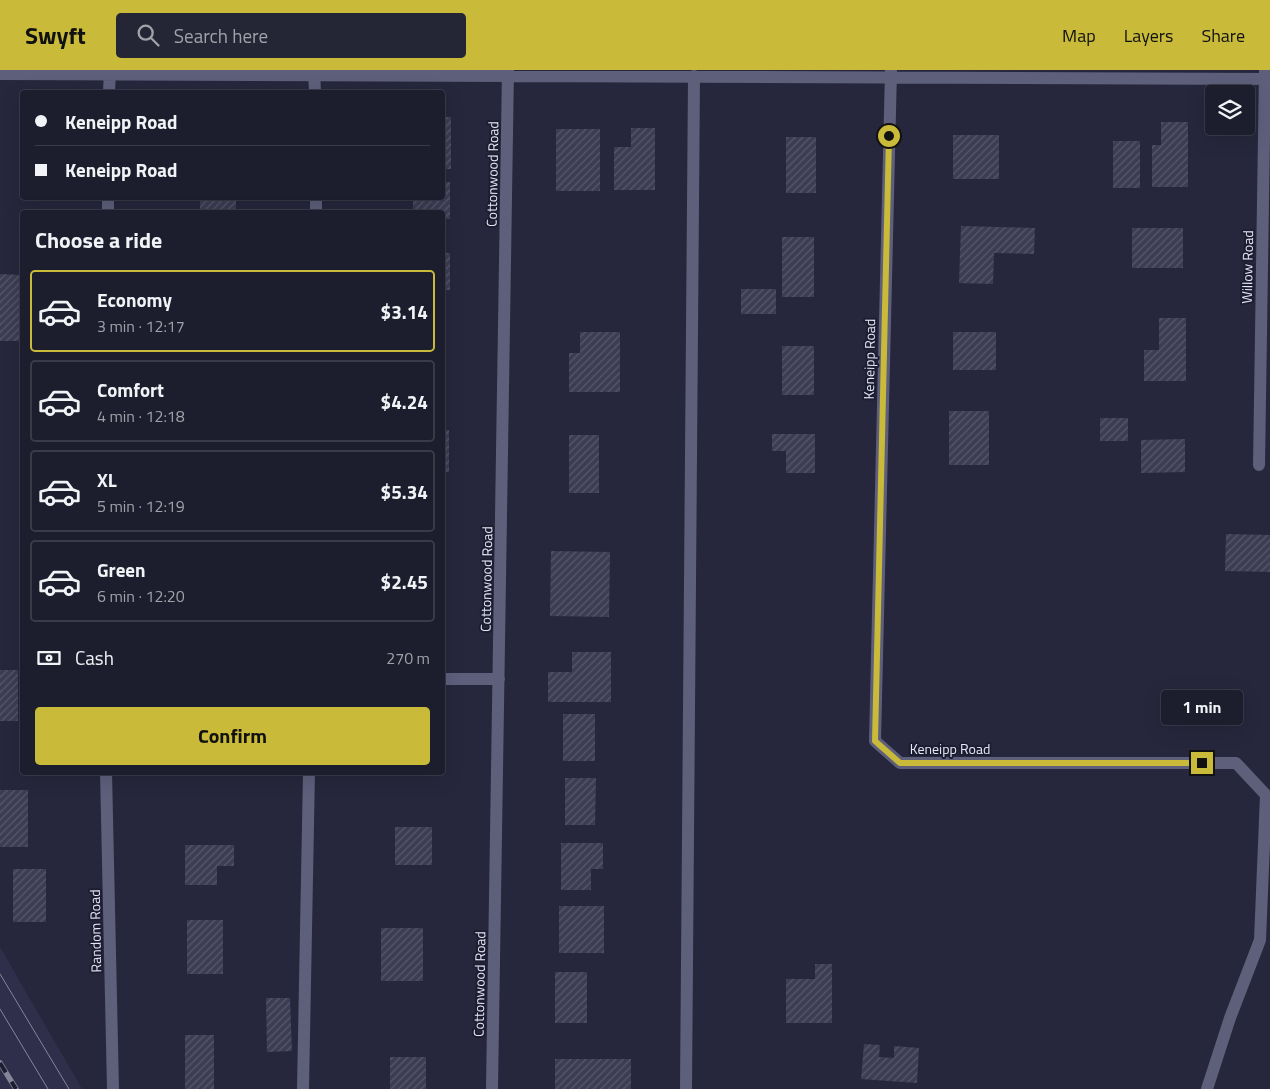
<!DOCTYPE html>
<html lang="en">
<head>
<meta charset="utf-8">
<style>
  body { margin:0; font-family:"Titillium Web",sans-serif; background:#252635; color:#f1f3f6; height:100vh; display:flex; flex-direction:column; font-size:19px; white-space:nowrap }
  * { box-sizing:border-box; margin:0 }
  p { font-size:16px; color:#a0a2aa }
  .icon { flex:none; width:28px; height:28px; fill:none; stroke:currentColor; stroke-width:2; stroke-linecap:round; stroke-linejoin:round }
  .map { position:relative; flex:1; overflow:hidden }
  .drawer { position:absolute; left:20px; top:140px; width:425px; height:565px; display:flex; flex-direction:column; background:#1c1d2d; border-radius:5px; box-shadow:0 5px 20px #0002,0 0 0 1px #3a3b49 }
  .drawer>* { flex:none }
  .top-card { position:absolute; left:20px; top:20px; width:425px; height:110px; border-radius:5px; box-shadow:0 5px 20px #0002,0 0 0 1px #3a3b49; display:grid; align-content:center; height:110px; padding:0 15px; background:#1c1d2d }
  .controls { position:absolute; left:1205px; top:15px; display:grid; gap:10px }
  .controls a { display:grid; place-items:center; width:50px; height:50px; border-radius:5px; background:#1c1d2d; box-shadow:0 5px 20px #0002,0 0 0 1px #3a3b49; font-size:25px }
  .end { position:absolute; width:22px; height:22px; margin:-11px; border:6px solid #c9ba3a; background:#111; box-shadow:0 0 0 2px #111 }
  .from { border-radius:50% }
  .bubble { position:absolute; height:35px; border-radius:5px; background:#1c1d2d; box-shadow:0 5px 20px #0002,0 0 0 1px #3a3b49; font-size:16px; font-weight:700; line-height:35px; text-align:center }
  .top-card b { display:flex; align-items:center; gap:18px; height:48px; font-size:19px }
  .top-card b+b { border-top:1px solid #3a3b49 }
  .top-card i { width:12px; height:12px; background:#f1f3f6 }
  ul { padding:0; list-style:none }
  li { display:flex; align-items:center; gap:15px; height:82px; margin:0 10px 8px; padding:0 5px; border:2px solid #3a3b49; border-radius:5px }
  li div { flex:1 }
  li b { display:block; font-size:19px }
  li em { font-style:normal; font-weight:700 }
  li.on { border-color:#c9ba3a }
  li>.icon { width:45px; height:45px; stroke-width:1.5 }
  h2 { padding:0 15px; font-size:22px; line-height:60px }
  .pay { display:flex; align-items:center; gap:12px; height:55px; padding:0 15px; font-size:19px }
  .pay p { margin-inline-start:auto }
  .primary-button { display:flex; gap:10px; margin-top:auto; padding:10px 15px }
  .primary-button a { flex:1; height:58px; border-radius:5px; background:#c9ba3a; color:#111; font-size:20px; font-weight:700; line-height:58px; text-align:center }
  header { display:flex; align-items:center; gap:30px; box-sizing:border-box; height:70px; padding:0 25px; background:#c9ba3a; color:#111 }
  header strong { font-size:24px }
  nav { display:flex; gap:28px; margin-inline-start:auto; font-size:18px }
  .search { width:350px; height:45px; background:#252635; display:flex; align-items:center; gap:12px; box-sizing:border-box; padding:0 18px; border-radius:5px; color:#a0a2aa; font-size:19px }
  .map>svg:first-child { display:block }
</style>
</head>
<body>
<header>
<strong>Swyft</strong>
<div class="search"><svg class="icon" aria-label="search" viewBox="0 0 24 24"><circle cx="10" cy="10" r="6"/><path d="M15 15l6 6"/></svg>Search here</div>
<nav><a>Map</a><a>Layers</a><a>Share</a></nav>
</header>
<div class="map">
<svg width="1270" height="1019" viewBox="0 0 1270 1019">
  <defs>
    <pattern id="building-hatch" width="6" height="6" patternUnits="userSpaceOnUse" patternTransform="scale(1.25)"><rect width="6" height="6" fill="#3c3c54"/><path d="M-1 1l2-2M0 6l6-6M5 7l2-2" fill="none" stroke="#58586d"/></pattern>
  </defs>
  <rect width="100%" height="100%" fill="#26273c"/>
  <path fill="#2f2f4b" d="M0 877 82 1019H0Z"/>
  <path fill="url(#building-hatch)" d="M442 47H451V99H442Z
    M1161 52H1188V117H1152V75H1161Z
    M631 58H655V120H614V77H631Z
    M556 59H600V121H556Z
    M953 65H999V109H953Z
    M786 67H816V123H786Z
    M1113 71H1140V118H1113Z
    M442 112H450V149H442V142H413V128H442Z
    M200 128H236V142H200Z
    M961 156 1035 158 1034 184 994 183 993 214 959 213Z
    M1132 158H1183V198H1132Z
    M782 167H814V227H782Z
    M442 183H450V220H442Z
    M0 204 22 205V271H0Z
    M741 219H776V244H741Z
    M1159 248H1186V311H1144V280H1159Z
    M580 262H620V322H569V283H580Z
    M953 262H996V300H953Z
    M782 276H814V325H782Z
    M949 341H989V395H949Z
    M1100 348H1128V371H1100Z
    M442 360H449V402H442Z
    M772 364H815V403H786V381H772Z
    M569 365H599V423H569Z
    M1185 369V402L1141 403V370Z
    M1226 464 1270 465V502L1225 501Z
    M551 481 610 482 609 547 550 546Z
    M572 582H611V632H548V602H572Z
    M0 600H18V651H0Z
    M563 644H595V691H563Z
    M565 708H596L595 755H565Z
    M0 720H28V777H0Z
    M395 757H432V795H395Z
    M561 773H603V799H591V820H561Z
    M185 775H234V796H217V815H185Z
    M13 799H46V852H13Z
    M559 836H604V883H559Z
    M187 850H223V904H187Z
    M381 858H423V911H381Z
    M815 894H832V953H786V909H815Z
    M555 902H587V953H555Z
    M266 928H290L292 981 267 982Z
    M185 965H214V1019H185Z
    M864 974 880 975 879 987 894 988V976L919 978 917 1013 861 1009Z
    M390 987H426V1019H390Z
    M555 989H631V1019H555Z"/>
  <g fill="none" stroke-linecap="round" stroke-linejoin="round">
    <path stroke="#5e5f7b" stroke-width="12" d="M314 0 315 22
      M316 142V128
      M303 1019 309 702
      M686 1019 694 6"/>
    <path stroke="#5e5f7b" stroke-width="12" d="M891 0 875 671 900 693H1236L1266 725 1260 870 1230 948 1207 1019
      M0 4 1270 9
      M109 22 110 0
      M108 142V128
      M1259 395 1265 0
      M442 609H499
      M106 702 113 1019
      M492 1019 508 0"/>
    <path stroke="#848697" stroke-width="1" d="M0 904 69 1019
      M0 939 48 1019"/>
    <defs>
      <path id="rail" d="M0 993 16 1019"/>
    </defs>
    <use href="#rail" stroke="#848697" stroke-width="5.5"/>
    <use href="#rail" stroke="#1d1d32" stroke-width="4" stroke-dasharray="11" stroke-linecap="butt"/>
  </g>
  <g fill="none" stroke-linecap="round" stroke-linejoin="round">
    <path stroke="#c9ba3a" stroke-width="6" d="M889 66 875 671 900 693H1202"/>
  </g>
  <g text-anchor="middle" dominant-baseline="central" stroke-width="4" stroke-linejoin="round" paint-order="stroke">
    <g font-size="14" fill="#e5e7f5" stroke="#1d1d32">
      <text transform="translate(492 104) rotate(-89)">Cottonwood Road</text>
      <text transform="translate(1247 197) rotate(-89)">Willow Road</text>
      <text transform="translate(869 289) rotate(-89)">Keneipp Road</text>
      <text transform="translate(486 509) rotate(-89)">Cottonwood Road</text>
      <text x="950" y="678">Keneipp Road</text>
      <text transform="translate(95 861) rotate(-91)">Random Road</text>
      <text transform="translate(479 914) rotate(-89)">Cottonwood Road</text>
    </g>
  </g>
</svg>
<div class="controls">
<a><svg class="icon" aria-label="layers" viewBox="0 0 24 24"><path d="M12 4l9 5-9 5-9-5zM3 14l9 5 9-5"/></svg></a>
</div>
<i class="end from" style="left:889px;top:66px"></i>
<i class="end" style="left:1202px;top:693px"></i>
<div class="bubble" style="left:1161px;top:620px;width:82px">1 min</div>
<div class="top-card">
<b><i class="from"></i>Keneipp Road</b>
<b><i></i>Keneipp Road</b>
</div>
<section class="drawer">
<h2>Choose a ride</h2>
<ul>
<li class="on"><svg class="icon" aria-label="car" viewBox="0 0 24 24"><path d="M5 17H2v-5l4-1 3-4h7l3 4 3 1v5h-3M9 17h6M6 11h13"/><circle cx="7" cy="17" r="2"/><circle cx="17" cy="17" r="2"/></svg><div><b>Economy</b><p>3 min · 12:17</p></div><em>$3.14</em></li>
<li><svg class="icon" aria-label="car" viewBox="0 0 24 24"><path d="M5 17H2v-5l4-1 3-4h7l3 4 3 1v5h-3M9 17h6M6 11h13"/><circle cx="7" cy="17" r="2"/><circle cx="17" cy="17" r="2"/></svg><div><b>Comfort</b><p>4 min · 12:18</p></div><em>$4.24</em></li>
<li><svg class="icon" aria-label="car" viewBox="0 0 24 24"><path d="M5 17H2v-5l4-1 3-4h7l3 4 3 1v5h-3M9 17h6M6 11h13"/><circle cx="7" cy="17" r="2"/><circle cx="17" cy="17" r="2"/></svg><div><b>XL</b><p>5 min · 12:19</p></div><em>$5.34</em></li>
<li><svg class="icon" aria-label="car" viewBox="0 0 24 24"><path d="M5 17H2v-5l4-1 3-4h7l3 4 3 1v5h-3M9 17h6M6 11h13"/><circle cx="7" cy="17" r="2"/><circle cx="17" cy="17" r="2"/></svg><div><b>Green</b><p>6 min · 12:20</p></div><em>$2.45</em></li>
</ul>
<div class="pay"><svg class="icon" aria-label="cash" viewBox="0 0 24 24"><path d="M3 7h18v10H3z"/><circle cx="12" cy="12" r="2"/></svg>Cash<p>270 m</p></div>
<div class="primary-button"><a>Confirm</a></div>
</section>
</div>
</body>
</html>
